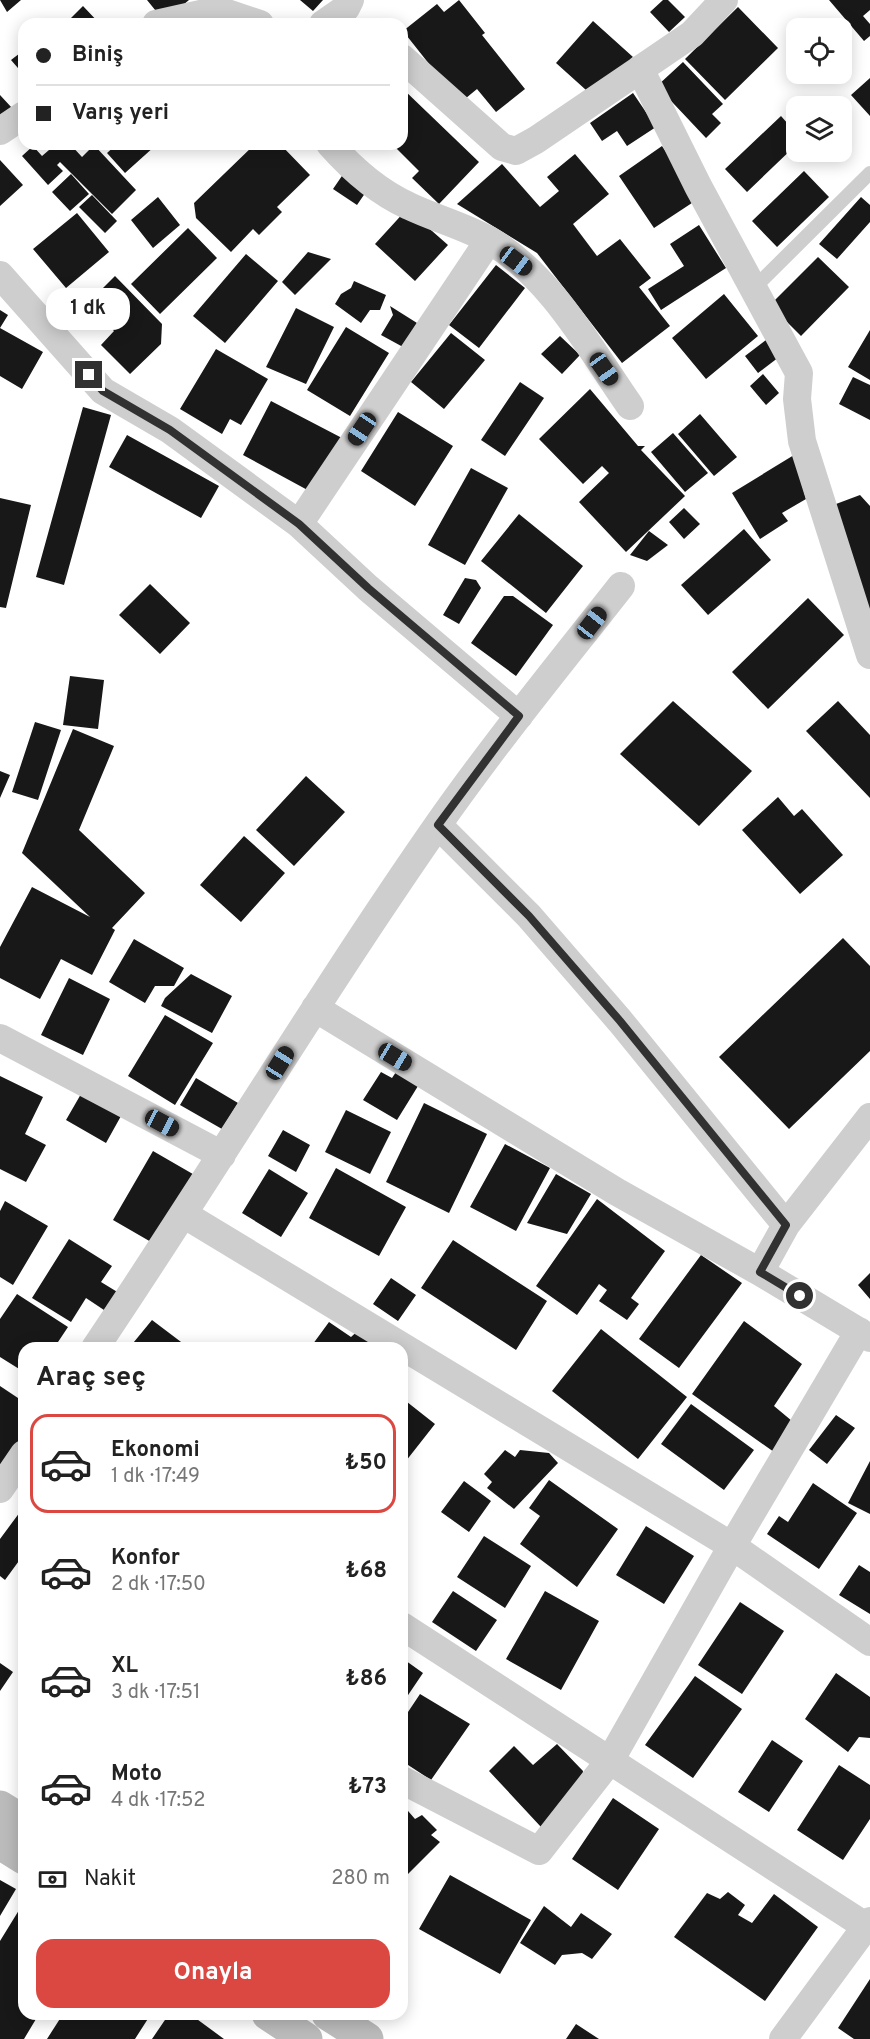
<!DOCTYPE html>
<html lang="tr">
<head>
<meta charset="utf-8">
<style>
  body { margin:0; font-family:Overpass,sans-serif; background:#f2f2f2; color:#222; height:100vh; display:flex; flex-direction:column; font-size:22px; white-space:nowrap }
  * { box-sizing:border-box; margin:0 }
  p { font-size:20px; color:#767676 }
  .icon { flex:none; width:33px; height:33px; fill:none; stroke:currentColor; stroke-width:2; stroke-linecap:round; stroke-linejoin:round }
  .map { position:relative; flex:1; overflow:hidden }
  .drawer { position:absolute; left:18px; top:1342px; width:390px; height:678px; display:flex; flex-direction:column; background:#fff; border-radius:18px; box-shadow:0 3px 15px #0003 }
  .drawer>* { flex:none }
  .banner { position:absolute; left:18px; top:18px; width:390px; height:132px; border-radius:18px; box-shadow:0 3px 15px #0003; display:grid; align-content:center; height:132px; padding:0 18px; background:#fff }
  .tools { position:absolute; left:786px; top:18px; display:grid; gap:12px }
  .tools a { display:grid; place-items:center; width:66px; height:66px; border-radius:12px; background:#fff; box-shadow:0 3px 15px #0003; font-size:30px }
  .end { position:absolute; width:27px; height:27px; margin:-14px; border:8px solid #313131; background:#fff; box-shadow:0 0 0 3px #fff }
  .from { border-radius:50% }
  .bubble { position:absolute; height:42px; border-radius:18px; background:#fff; box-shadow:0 3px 15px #0003; font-size:20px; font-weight:700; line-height:42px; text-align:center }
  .car { position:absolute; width:18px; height:36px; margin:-18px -9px; border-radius:8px; box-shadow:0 0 4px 2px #0007; background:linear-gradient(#222 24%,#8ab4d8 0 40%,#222 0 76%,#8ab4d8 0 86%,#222 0) }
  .banner b { display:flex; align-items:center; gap:21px; height:57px; font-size:22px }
  .banner b+b { border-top:2px solid #e0e0e0 }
  .banner i { width:15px; height:15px; background:#222 }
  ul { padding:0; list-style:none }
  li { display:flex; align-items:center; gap:18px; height:99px; margin:0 12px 9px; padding:0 6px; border:3px solid transparent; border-radius:18px }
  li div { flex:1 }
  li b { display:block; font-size:22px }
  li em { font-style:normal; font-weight:700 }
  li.active { border-color:#da4841 }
  li>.icon { width:54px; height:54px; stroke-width:1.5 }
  h2 { padding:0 18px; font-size:27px; line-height:72px }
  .pay { display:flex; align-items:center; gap:15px; height:66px; padding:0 18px; font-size:22px }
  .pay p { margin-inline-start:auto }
  .cta { display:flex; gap:12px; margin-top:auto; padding:12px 18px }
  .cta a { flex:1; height:69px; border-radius:18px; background:#da4841; color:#fff; font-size:24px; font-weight:700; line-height:69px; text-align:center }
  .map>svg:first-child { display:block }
</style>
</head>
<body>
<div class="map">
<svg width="870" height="2039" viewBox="0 0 870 2039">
  <rect width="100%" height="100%" fill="#fff"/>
  <path fill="#181818" d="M0 0H21L7 12Z
    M147 0H189L164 21Z
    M300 0H323L313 11Z
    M459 0 485 33 482 35 525 89 496 112 477 89 460 103 403 31 437 4 444 12Z
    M663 0H668L685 17 669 32 650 12Z
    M829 0H870V10L863 16 870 24V36L864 41Z
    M83 6 100 24H65Z
    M738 7 778 48 725 100 685 59Z
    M593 21 633 57 596 99 556 63Z
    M24 50V75L11 60Z
    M683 62 723 104 712 114 721 123 706 138 657 86Z
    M870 78V116L851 95Z
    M402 88 479 162 439 204 412 178 419 171 392 144H402Z
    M633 93 656 127 627 146 617 131 602 141 590 123Z
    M0 95 12 108 0 119Z
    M781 116 796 133V145L747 192 725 169Z
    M44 144H70L82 157 94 145 136 190 112 214 60 162 57 165 63 171 48 185 22 156 33 146 42 156 49 150Z
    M117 144H153L155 146 125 173 107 153Z
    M255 144H280L310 175 277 207 282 212 259 235 253 229 231 252 196 218 194 203Z
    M662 146 698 199 654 228 619 176Z
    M575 154 609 194 573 224 597 256 620 239 651 278 639 287 670 326 622 363 537 253 457 204 502 164 540 207 559 191 547 177Z
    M0 160 23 185 0 206Z
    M346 170 370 186 357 205 333 189Z
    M804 171 829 197 777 247 752 221Z
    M71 174 89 194 70 211 52 192Z
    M92 195 117 221 105 233 79 207Z
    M158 197 180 225 153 248 131 220Z
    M861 197 870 205V222L837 259 819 244Z
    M407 209 448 245 415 281 375 244Z
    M77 213 109 252 66 288 33 249Z
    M699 225 726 268 661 310 648 289 684 266 670 244Z
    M188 228 217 258 160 314 131 284Z
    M308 252 331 259 295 295 282 282Z
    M246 254 278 281 225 343 193 316Z
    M818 257 849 287 801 336 770 305Z
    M496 265 525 288 479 348 449 325Z
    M115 276 162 324 161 344 130 374 101 345 114 331 87 304Z
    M354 281 386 295 380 310H370L361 323 335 304 341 294 351 288Z
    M724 294 758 336 706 379 672 338Z
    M390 306 417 323 403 347 381 335 393 315Z
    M296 308 334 327 306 384 266 367Z
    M0 310 8 315 0 328 43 352 22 389 0 376Z
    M346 327 389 353 350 416 307 390Z
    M870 330V380L848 367Z
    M451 333 485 360 444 409 411 382Z
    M560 336 580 355 562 374 541 354Z
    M770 337 783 354 758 373 745 356Z
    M216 349 268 379 241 425 230 419 222 434 180 409Z
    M763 374 779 393 766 405 750 386Z
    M853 377 870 385V420L839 404Z
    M520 382 544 398 505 456 481 440Z
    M590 389 638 446H645L641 450 685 496 626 552 579 502 609 473 602 466 583 484 539 439Z
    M271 401 342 438 313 493 243 455Z
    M83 407 111 415 64 585 36 577Z
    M398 412 453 446 415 506 361 471Z
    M700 414 737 457 714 476 678 434Z
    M673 433 708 473 685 492 651 452Z
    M127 435 219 486 201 518 109 467Z
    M794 455 806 499 782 513 788 521 760 539 732 493Z
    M471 468 508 488 465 565 428 545Z
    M860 495 870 506V615L828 507Z
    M0 498 31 505 6 608 0 607Z
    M684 508 700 524 684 539 669 522Z
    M519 514 583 566 546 613 481 561Z
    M744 529 771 560 708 615 681 585Z
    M649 531 668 545 647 561 630 555Z
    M465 578 476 580 481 588 459 624 443 615Z
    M150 584 190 623 160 654 119 615Z
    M504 596H513L553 625 516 676 471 643Z
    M808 598 844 635 768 709 732 672Z
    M70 676 104 680 98 729 63 725Z
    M673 701 752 771 699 826 620 754Z
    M838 701 870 735V798L806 731Z
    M35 722 61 730 38 800 12 792Z
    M73 729 114 746 79 830 145 893 112 928 115 930 92 975 61 959 40 999 0 978V947L32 887 90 917 22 853Z
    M0 771 10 775 0 798Z
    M306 776 345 812 294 866 256 830Z
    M778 797 794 816 802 809 843 855 800 894 742 830Z
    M244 836 285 873 241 922 200 885Z
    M843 938 870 966V1051L789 1129 719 1057Z
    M134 939 184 968 174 986H155L145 1003 109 982Z
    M191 974 232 996 212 1033 161 1006 165 998Z
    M69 978 110 999 83 1055 41 1035Z
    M165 1015 213 1043 175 1105 128 1076Z
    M381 1072 392 1078 396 1072 418 1086 397 1120 363 1100Z
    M0 1076 43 1097 25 1134 46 1145 26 1182 0 1169Z
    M196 1078 238 1103 222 1129 180 1105Z
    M81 1094 121 1116 106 1143 66 1120Z
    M424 1103 487 1134 449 1213 386 1182Z
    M346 1110 391 1132 370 1174 325 1152Z
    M283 1130 310 1145 296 1172 268 1156Z
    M505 1144 550 1168 516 1231 470 1207Z
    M153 1151 198 1177 158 1246 113 1220Z
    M336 1168 406 1207 379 1256 309 1218Z
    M269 1169 308 1193 281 1237 242 1213Z
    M556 1174 591 1194 567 1234 527 1223Z
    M597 1199 665 1251 631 1298 639 1304 627 1320 599 1301 607 1290 599 1284 577 1315 536 1286Z
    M5 1201 48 1226 13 1285 0 1277V1211Z
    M69 1239 112 1266 101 1282 119 1293 107 1312 86 1298 71 1322 32 1298Z
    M453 1240 547 1301 516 1350 421 1288Z
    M701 1255 742 1283 679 1368 639 1339Z
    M870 1273V1299L858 1285Z
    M391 1278 416 1295 398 1321 373 1304Z
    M17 1294 68 1327 54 1348H24V1372L0 1357V1319Z
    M152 1320 189 1348H129Z
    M744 1321 802 1364 774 1406 792 1421 774 1452 692 1394Z
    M329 1322 351 1337 362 1327 381 1348H310Z
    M601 1329 687 1397 638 1459 552 1391Z
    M0 1386 24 1402V1438L4 1469 0 1466Z
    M402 1398 435 1424 402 1466Z
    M691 1404 754 1450 724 1490 661 1444Z
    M836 1415 855 1428 827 1464 809 1450Z
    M505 1450 515 1457 520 1450 549 1453 558 1463 514 1509 487 1488 492 1482 484 1474Z
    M870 1461V1514L848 1503Z
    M549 1480 618 1529 577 1587 520 1544 540 1516 529 1508Z
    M464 1481 491 1501 469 1532 441 1512Z
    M813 1483 857 1513 819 1569 767 1534 779 1516 788 1522Z
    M20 1512 24 1515V1554L5 1580 0 1576V1539Z
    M646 1526 694 1556 664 1604 616 1575Z
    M484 1536 531 1566 505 1608 457 1577Z
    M859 1565 870 1572V1614L839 1595Z
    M453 1591 497 1620 476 1651 432 1622Z
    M545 1591 599 1621 561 1690 506 1659Z
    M740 1602 784 1631 742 1694 698 1665Z
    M402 1658 423 1673 402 1704Z
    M0 1663 13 1672 0 1691Z
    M836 1673 870 1697V1738L859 1737 848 1752 805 1719Z
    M695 1676 742 1709 693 1778 645 1745Z
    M420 1694 470 1724 431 1780 402 1761V1711L406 1715Z
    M772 1740 803 1761 769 1812 738 1792Z
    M557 1744 583 1771 582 1789 541 1827 489 1771 514 1746 533 1765Z
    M839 1765 870 1785V1819L843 1860 797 1830Z
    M613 1798 659 1829 618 1890 572 1859Z
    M402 1804 415 1819 422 1815 437 1830 431 1835 440 1842 402 1880Z
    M450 1875 531 1920 500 1974 419 1929Z
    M0 1880 16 1889 0 1916Z
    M728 1892 745 1905 738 1915 752 1923 774 1894 818 1927 765 2001 674 1937 707 1893 720 1899Z
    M24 1902V2014H39L24 2039H0V1941Z
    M544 1906 571 1927 581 1913 612 1934 592 1959 582 1953 562 1955 555 1965 520 1943Z
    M870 1979V2039H854L838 2028Z
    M63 2014H151L135 2039H47Z
    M169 2014H190L224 2039H152Z
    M576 2024 599 2039H566Z"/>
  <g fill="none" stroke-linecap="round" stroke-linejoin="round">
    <path stroke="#cecece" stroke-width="14" d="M753 289 870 173"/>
    <path stroke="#cecece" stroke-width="28" d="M156 24 218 10 260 24
      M323 24 346 8 350 0
      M402 58 502 147 516 151 536 140 692 34 724 0
      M640 69 698 186 799 373 797 399 802 441 870 655
      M0 131 24 115
      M330 144C352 169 378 192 409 206 434 218 464 226 489 240 551 276 590 349 630 406
      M0 275 103 391 170 430 299 524 368 588 519 716
      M299 524 489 240
      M438 825 529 916 620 1021 786 1225
      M315 1008 617 1192 760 1272 870 1338
      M0 1038 222 1155
      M185 1215 732 1546 870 1642
      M760 1272 786 1225 870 1117
      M95 1348C211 1176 318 997 437 826 495 743 559 665 621 586
      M0 1489 24 1454
      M402 1626 870 1929
      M402 1780 539 1851 611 1759 732 1546 859 1331
      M783 2039 870 1921"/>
    <path stroke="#bbb" stroke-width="33" d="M0 1807 24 1822
      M0 1843 24 1858
      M268 2014 306 2039
      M328 2014 367 2039"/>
  </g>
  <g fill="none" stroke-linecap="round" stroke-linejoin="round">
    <path stroke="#313131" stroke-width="8" d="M89 375 103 391 170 430 299 524 368 588 519 716 438 825 529 916 620 1021 786 1225 760 1272 800 1296"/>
  </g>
</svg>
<div class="tools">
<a><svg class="icon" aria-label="locate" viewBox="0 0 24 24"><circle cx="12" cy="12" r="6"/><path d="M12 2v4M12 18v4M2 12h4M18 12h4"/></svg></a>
<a><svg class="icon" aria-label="layers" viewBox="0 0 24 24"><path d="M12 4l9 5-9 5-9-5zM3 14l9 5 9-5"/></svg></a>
</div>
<i class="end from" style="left:800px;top:1296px"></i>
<i class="end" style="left:89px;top:375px"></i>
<div class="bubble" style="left:46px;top:288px;width:84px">1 dk</div>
<i class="car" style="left:516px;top:261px;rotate:127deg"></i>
<i class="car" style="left:604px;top:369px;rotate:145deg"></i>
<i class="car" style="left:362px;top:429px;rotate:214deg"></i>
<i class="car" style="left:592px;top:623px;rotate:38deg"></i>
<i class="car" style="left:395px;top:1057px;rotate:121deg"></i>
<i class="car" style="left:280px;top:1063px;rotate:32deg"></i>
<i class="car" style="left:162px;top:1123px;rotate:118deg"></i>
<div class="banner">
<b><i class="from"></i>Biniş</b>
<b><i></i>Varış yeri</b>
</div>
<section class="drawer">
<h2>Araç seç</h2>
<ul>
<li class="active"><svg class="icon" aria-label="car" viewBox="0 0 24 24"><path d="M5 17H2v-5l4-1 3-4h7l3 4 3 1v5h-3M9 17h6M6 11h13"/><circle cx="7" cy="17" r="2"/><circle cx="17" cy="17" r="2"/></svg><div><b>Ekonomi</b><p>1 dk · 17:49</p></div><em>₺50</em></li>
<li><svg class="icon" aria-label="car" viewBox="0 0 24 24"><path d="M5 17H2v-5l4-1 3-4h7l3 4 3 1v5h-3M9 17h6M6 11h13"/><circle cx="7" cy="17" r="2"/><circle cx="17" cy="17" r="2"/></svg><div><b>Konfor</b><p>2 dk · 17:50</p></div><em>₺68</em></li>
<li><svg class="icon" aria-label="car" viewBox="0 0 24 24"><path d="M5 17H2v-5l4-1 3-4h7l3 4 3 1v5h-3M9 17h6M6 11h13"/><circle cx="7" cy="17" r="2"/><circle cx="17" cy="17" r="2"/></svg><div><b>XL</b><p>3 dk · 17:51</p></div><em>₺86</em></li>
<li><svg class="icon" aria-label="car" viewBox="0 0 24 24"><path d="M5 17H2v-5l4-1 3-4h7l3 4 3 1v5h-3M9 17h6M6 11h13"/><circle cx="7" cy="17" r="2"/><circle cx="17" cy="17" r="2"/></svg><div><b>Moto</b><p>4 dk · 17:52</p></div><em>₺73</em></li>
</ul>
<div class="pay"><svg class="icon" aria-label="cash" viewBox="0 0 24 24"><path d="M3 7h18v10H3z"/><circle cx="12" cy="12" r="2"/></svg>Nakit<p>280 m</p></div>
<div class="cta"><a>Onayla</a></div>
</section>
</div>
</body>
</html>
